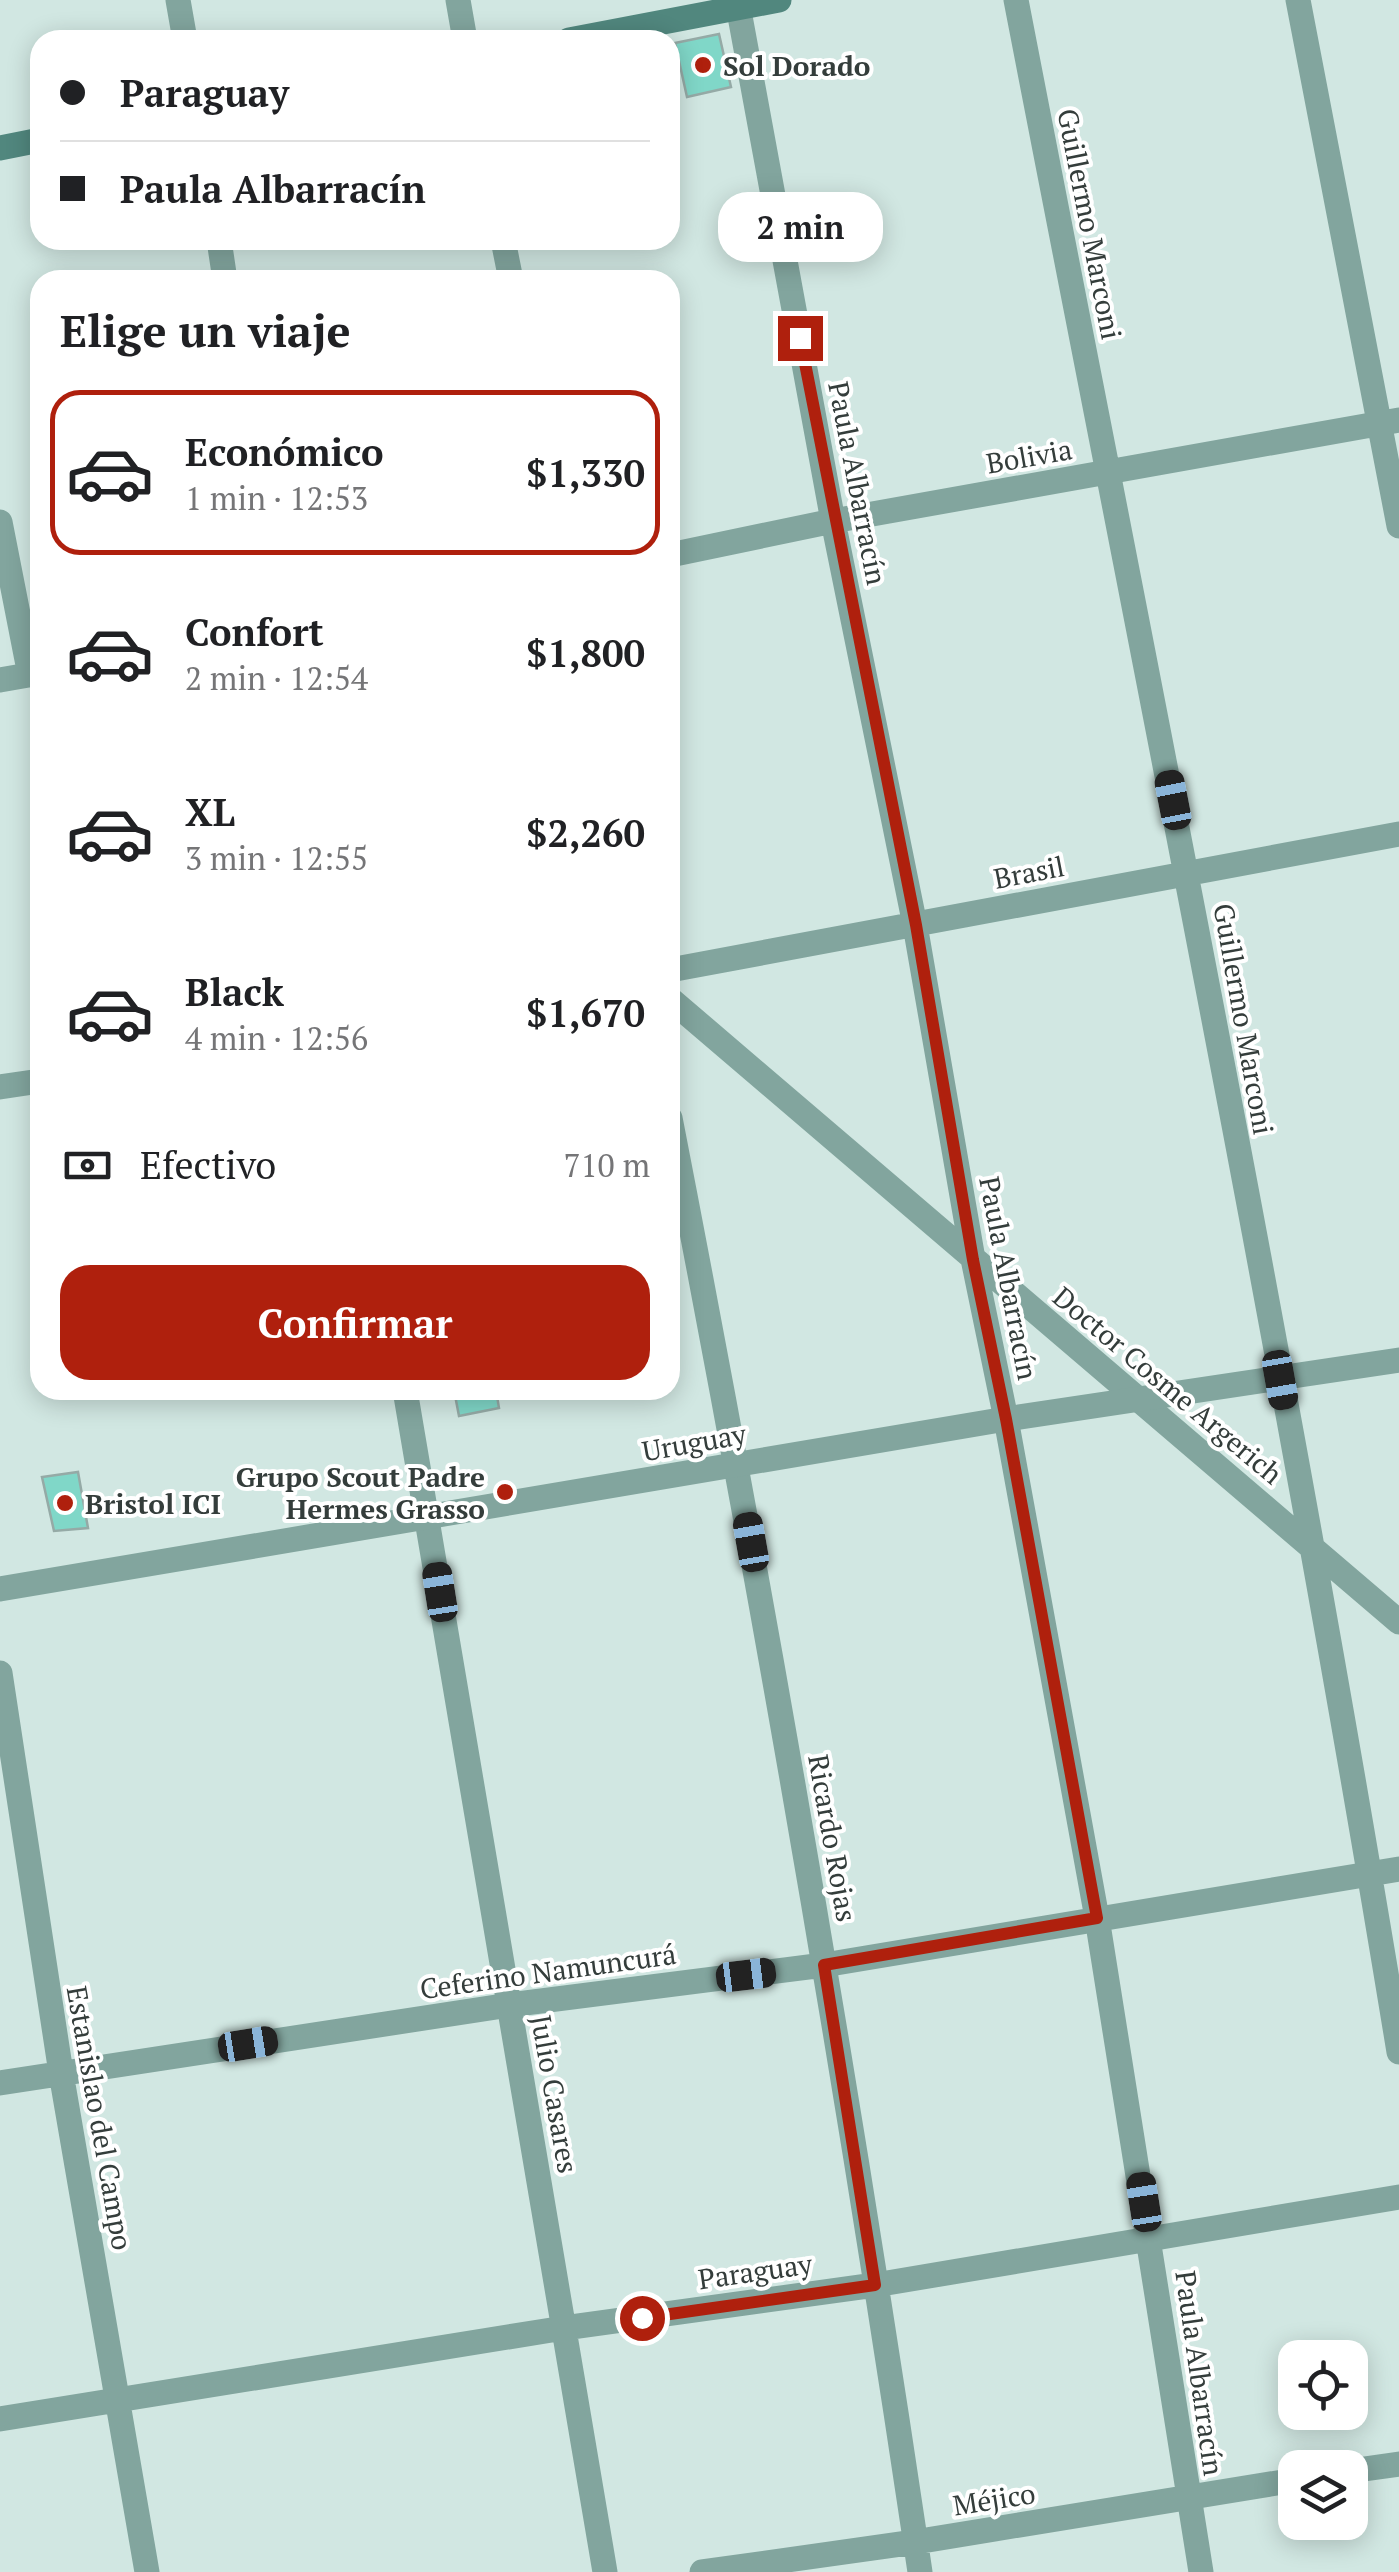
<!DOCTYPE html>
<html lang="es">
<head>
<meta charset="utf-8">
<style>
  body { margin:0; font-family:"PT Serif",serif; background:#f2f2f2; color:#202124; height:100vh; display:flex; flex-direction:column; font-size:38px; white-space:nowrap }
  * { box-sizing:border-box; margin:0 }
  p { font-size:32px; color:#757577 }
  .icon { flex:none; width:55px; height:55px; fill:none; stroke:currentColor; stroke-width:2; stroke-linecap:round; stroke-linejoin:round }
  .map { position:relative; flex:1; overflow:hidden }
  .drawer { position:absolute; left:30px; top:270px; width:650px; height:1130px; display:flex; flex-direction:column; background:#fff; border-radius:30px; box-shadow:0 5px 25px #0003 }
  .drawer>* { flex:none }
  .top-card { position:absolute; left:30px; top:30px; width:650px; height:220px; border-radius:30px; box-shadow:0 5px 25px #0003; display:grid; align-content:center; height:220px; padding:0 30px; background:#fff }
  .fabs { position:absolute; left:1278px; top:2340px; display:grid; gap:20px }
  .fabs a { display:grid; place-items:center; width:90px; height:90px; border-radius:20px; background:#fff; box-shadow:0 5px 25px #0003; font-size:50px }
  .end { position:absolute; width:45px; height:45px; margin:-22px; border:12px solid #af200d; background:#fff; box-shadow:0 0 0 5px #fff }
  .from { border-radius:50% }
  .bubble { position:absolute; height:70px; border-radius:30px; background:#fff; box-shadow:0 5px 25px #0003; font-size:32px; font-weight:800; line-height:70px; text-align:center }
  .car { position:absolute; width:30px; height:60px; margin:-30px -15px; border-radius:12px; box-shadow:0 0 8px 2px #0007; background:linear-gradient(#222 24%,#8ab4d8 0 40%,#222 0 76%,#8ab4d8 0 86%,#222 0) }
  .top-card b { display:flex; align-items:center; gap:35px; height:95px; font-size:38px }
  .top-card b+b { border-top:2px solid #e0e0e0 }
  .top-card i { width:25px; height:25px; background:#202124 }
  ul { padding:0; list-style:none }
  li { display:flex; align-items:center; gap:30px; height:165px; margin:0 20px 15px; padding:0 10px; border:5px solid transparent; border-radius:30px }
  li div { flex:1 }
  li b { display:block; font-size:38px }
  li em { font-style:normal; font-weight:800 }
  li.selected { border-color:#af200d }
  li>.icon { width:90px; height:90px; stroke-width:1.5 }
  h2 { padding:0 30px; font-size:45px; line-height:120px }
  .pay { display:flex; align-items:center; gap:25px; height:110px; padding:0 30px; font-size:38px }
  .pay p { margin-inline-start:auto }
  .action { display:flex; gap:20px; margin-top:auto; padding:20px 30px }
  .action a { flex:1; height:115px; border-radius:30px; background:#af200d; color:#fff; font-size:40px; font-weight:800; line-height:115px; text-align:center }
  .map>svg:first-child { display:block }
</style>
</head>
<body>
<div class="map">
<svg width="1399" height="2572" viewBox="0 0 1399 2572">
  <rect width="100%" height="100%" fill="#d1e7e2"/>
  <path fill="#80d7c8" stroke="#95aaa6" stroke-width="2.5" d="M719 34 731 87 687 97 675 43Z
    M454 1390H496L499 1408 459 1416Z
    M78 1472 88 1528 54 1531 42 1477Z"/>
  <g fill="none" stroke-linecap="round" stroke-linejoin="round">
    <path stroke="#82a59e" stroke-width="25" d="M178 0 185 40
      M458 0 465 40
      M737 0 833 521 915 925 973 1259 1006 1419 1097 1918 1201 2572
      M1016 0C1148 683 1287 1366 1399 2052
      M1298 0 1399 526
      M219 240 225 280
      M503 240 511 280
      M0 522 30 675
      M670 555 833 521 1399 420
      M0 680 40 673
      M670 970 1399 834
      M670 999 1399 1622
      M0 1087 40 1081
      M670 1118C764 1601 848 2085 920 2572
      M405 1390 605 2572
      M0 1673 61 2073 147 2572
      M0 2083 509 2005 824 1965 1399 1869
      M0 2419 564 2328 875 2285 1399 2197
      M1350 2471 1399 2464
      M702 2572 915 2542 1295 2480"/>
    <path stroke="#82a59e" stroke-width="25" d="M0 1589 1006 1419 1399 1360"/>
    <path stroke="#51877e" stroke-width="25" d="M569 40 779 0
      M0 148 40 140"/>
  </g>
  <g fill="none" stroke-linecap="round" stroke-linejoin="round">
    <path stroke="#af200d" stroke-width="12" d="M642 2318 875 2285 824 1965 1097 1918 1006 1419 973 1260 916 925 800 338"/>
  </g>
  <g fill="#af200d" stroke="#fff" stroke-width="4">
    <circle cx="703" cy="65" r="10"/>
    <circle cx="505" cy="1492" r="10"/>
    <circle cx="65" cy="1503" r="10"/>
  </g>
  <g text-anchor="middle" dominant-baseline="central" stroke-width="8" stroke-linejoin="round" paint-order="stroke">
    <g font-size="28" font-weight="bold" fill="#343d3b" stroke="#fff" text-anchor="start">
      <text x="723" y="65">Sol Dorado</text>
      <text x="485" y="1476" text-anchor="end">Grupo Scout Padre<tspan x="485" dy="32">Hermes Grasso</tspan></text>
      <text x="85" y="1503">Bristol ICI</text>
    </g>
    <g font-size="28" fill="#343d3b" stroke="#fff">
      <text transform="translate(1090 224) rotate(79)">Guillermo Marconi</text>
      <text transform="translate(1029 456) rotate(-10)">Bolivia</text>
      <text transform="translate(858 483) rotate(79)">Paula Albarracín</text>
      <text transform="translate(1029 872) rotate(-11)">Brasil</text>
      <text transform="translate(1244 1019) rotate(80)">Guillermo Marconi</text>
      <text transform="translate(1009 1278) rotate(79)">Paula Albarracín</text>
      <text transform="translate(1168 1385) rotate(40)">Doctor Cosme Argerich</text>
      <text transform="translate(694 1442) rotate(-10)">Uruguay</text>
      <text transform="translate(833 1838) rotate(80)">Ricardo Rojas</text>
      <text transform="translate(548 1971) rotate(-8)">Ceferino Namuncurá</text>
      <text transform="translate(555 2094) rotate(80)">Julio Casares</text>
      <text transform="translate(100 2118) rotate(80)">Estanislao del Campo</text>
      <text transform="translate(755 2271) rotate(-8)">Paraguay</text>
      <text transform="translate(1200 2373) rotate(82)">Paula Albarracín</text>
      <text transform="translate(994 2499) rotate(-9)">Méjico</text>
    </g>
  </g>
</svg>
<div class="fabs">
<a><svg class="icon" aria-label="locate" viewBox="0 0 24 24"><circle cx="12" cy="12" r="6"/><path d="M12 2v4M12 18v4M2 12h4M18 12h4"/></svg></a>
<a><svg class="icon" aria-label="layers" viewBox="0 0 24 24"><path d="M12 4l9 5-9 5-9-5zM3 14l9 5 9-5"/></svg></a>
</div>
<i class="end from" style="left:642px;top:2318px"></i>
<i class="end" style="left:800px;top:338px"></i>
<div class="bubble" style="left:718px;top:192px;width:165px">2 min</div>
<i class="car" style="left:1173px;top:800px;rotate:349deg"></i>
<i class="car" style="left:1280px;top:1380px;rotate:170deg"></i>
<i class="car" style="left:751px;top:1542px;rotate:350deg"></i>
<i class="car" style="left:440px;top:1592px;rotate:351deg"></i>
<i class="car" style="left:746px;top:1975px;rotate:83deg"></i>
<i class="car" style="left:248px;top:2044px;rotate:81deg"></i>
<i class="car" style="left:1144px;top:2202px;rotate:351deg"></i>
<div class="top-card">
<b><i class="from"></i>Paraguay</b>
<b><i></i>Paula Albarracín</b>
</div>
<section class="drawer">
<h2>Elige un viaje</h2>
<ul>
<li class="selected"><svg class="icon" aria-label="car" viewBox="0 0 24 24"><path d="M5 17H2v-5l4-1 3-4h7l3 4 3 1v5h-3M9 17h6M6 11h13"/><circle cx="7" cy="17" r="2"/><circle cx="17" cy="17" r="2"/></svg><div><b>Económico</b><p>1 min · 12:53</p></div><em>$1,330</em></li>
<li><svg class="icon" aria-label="car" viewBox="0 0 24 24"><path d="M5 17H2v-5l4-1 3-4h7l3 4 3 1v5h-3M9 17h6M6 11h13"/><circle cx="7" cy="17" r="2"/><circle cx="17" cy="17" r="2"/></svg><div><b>Confort</b><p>2 min · 12:54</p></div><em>$1,800</em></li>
<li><svg class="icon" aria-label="car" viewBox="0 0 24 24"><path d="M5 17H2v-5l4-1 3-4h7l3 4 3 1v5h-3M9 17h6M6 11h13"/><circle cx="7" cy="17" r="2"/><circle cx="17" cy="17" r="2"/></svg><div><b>XL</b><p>3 min · 12:55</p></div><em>$2,260</em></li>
<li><svg class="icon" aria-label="car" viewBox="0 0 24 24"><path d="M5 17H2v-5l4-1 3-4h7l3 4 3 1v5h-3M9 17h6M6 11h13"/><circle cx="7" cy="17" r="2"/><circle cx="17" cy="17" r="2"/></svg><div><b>Black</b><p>4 min · 12:56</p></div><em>$1,670</em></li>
</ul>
<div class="pay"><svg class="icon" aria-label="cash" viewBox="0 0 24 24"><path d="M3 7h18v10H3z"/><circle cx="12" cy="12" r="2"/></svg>Efectivo<p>710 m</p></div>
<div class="action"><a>Confirmar</a></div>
</section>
</div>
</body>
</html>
